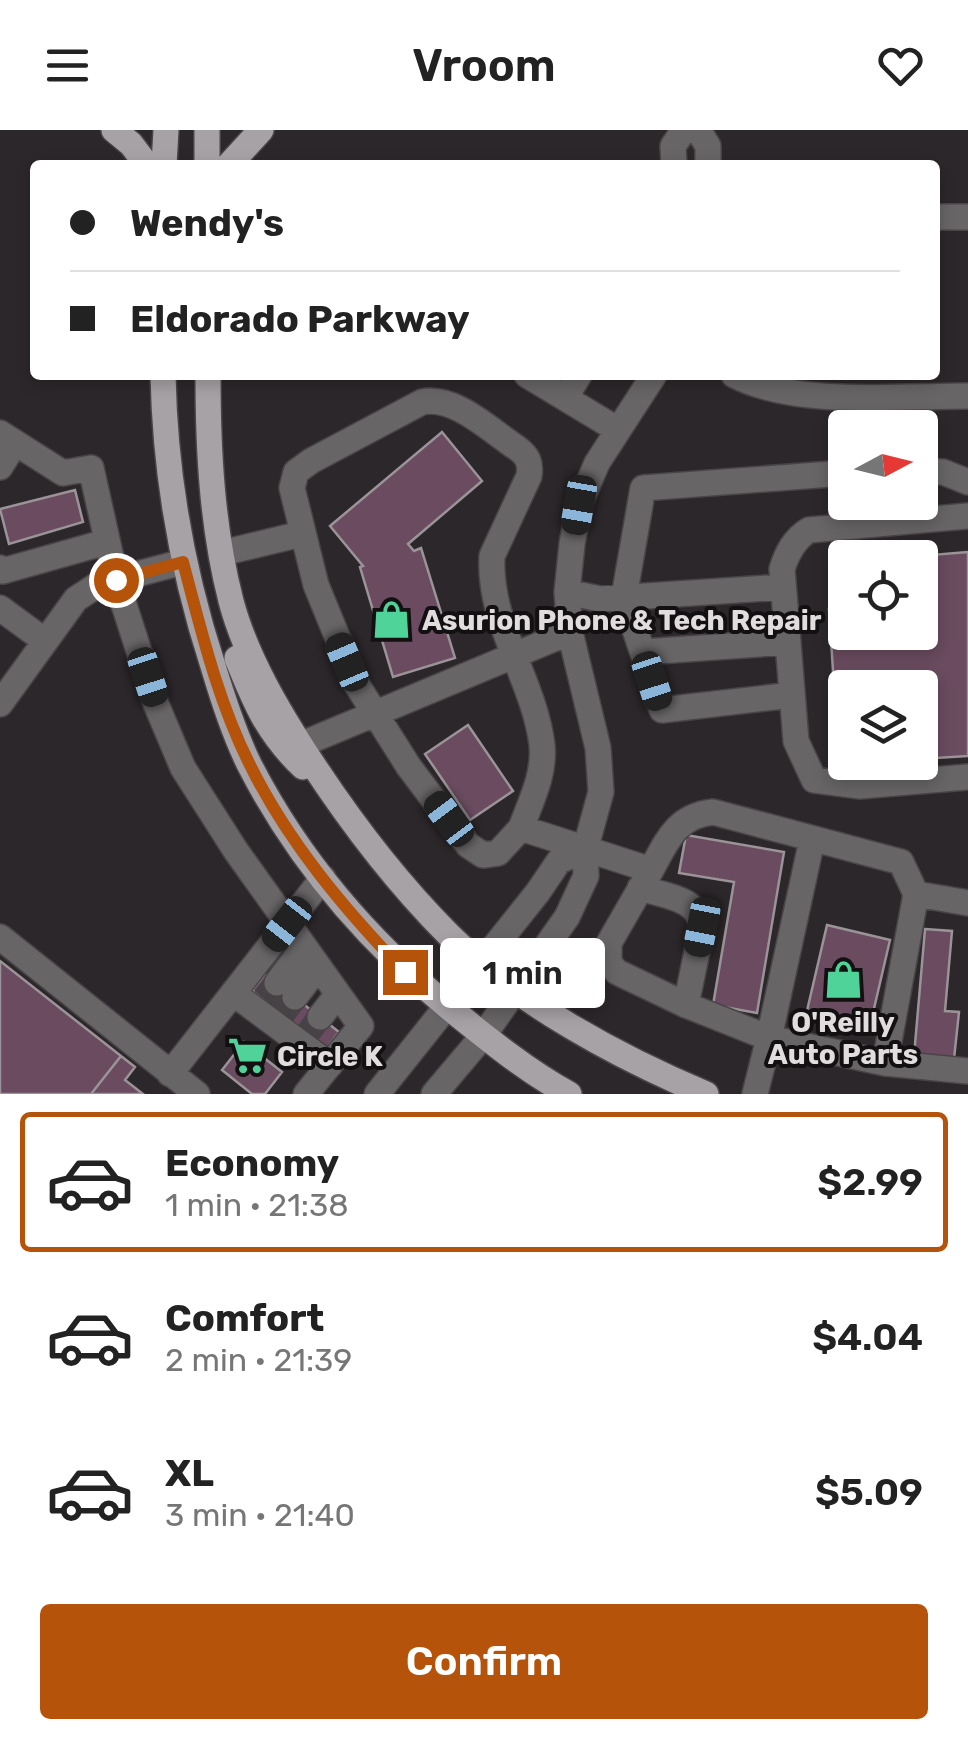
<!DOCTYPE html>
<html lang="en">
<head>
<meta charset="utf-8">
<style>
  body { margin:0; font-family:Rubik,sans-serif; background:#f2f2f2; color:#222; height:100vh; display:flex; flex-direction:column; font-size:38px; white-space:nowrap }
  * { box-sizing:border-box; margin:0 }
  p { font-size:32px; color:#767676 }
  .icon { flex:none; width:55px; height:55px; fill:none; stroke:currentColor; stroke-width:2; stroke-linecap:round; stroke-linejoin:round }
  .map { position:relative; height:964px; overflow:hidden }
  .side { display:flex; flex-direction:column; background:#fff; flex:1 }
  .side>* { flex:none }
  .guide { position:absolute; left:30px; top:30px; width:910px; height:220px; border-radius:10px; box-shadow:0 5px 15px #0003; display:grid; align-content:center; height:220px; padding:0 40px; background:#fff }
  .needle { width:65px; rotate:83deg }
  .fabs { position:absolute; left:828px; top:280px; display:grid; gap:20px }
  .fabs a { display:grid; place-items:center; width:110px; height:110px; border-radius:10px; background:#fff; box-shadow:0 5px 15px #0003; font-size:50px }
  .end { position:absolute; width:45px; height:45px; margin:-22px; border:12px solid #b45309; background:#fff; box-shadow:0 0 0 5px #fff }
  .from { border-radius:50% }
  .bubble { position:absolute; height:70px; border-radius:10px; background:#fff; box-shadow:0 5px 15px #0003; font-size:32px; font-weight:600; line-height:70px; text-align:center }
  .car { position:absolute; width:30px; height:60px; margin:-30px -15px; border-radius:12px; box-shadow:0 0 8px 2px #0007; background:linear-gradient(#222 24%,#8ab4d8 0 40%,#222 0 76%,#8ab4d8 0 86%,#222 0) }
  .guide b { display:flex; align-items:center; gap:35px; height:95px; font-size:38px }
  .guide b+b { border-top:2px solid #e0e0e0 }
  .guide i { width:25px; height:25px; background:#222 }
  ul { padding:18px 0 0; list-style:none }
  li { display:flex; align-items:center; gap:30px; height:140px; margin:0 20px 15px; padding:0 20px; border:5px solid transparent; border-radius:10px }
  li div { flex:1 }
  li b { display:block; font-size:38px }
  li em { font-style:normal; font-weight:600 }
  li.active { border-color:#b45309 }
  li>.icon { width:90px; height:90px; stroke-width:1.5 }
  .cta { display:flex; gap:20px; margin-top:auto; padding:20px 40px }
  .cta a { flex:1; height:115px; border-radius:10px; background:#b45309; color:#fff; font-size:40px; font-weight:600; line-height:115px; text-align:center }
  header { display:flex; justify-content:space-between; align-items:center; height:130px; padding:0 40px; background:#fff; font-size:45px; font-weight:600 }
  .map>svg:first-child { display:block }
</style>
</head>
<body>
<header><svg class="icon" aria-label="menu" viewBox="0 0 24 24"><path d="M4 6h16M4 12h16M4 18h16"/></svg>Vroom<svg class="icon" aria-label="heart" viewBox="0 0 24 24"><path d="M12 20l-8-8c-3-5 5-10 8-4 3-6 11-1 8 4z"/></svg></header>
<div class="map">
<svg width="968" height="964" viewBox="0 0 968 964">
  <rect width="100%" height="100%" fill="#2c272a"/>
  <path fill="#6a4b5f" stroke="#9a9498" stroke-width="2.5" d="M442 302 482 351 408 414 414 421 421 418 455 528 393 547 360 437 363 436 330 396Z
    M75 360 83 392 9 414 0 379Z
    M968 422V626L920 629V558H845V632H867L839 634 829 479 845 478V502H920V428H895Z
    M468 595 513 661 470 690 425 624Z
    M686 705 784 722 757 883 713 875 734 752 679 743Z
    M827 795 890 810 869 900 806 885Z
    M925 799 952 801 945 881 959 882 954 929 914 926Z
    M0 831 121 926 91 964H0Z
    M265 844 339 902 327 918 252 860Z
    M244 912 282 942 265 964H252L222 940Z
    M121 926 135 937 125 950 143 964H91Z"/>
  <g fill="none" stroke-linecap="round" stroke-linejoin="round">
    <path stroke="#474245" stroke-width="25" stroke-dasharray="25 12" stroke-linecap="butt" d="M264 869 277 853
      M283 884 295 867
      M308 903 320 887"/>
    <defs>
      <path id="minor" d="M698 0 708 16V35
        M674 35 673 16 684 0
        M935 87H968
        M527 245 618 300
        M734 245C796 277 898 266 968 266
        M565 268 579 245
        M0 303 63 343 91 338 116 450 156 574 183 638 236 721 361 896 306 964
        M0 337 15 313
        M920 341 943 342 968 352
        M968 386 809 400C794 409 787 423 782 439L796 611 814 650 860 656 968 647
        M222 423 301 404
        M0 438 3 441 106 412
        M567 462 600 469 783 457
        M0 478 45 511
        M643 522 788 512
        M792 565 662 580 624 467 643 358 845 343
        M0 574 76 469 99 454 183 432
        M300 615 570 502
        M521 698C531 671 545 644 542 615 534 550 488 493 492 426L529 346C531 333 528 326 517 318 491 301 455 265 422 272L311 331 296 342 292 358 316 455 357 555 409 637 468 715 483 725 498 723 521 698 651 740C667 711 676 686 713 682L901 732 916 764 968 773
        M812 710 769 908 885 933 968 941
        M651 740 609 813V833L617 842 686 875 769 908 755 964
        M640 758C665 766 699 768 702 797L686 875
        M0 807 197 964
        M277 853 304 817
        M233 863 330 935
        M295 867 318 837
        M320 887 338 864
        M885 933 916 764
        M170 944 323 748
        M377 964 538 762 559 731 585 720
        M434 964 483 906 567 787 586 746 585 720 601 662 598 618 570 502 567 462 572 414 579 375 597 333 654 245"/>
      <path id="major" d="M114 0 131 14 147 35
        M164 35 166 0
        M207 35V0
        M229 35 261 0
        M163 245C165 345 182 441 213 536 223 569 234 604 250 636 299 731 370 813 452 880 489 910 527 941 569 964
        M208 245C208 321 212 397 231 471 246 528 280 584 312 633 352 694 397 753 449 805 518 873 618 927 706 964
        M237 528C255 573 268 604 303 637"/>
    </defs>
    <use href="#minor" stroke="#494447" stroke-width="28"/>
    <use href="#major" stroke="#494447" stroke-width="28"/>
    <use href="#minor" stroke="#686567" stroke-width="25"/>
    <use href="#major" stroke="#a7a2a5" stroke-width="25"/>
  </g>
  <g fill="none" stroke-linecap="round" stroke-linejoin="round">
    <path stroke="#b45309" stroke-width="12" d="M116 450 183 432C201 500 218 572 250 635 288 712 345 780 405 842"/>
  </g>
  <defs>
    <symbol id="shop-bare" viewBox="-9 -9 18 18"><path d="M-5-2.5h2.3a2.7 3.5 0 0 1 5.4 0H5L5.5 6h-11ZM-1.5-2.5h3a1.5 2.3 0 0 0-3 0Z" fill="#4fd399" stroke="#131012" stroke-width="2.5" paint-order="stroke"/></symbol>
    <symbol id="supermarket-bare" viewBox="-9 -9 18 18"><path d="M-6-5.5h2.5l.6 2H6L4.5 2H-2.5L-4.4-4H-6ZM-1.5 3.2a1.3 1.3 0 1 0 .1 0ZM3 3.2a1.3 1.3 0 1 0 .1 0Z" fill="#4fd399" stroke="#131012" stroke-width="2.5" paint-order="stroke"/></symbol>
  </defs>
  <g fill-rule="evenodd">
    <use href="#shop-bare" x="364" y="462" width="55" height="55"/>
    <use href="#shop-bare" x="816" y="822" width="55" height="55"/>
    <use href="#supermarket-bare" x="220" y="898" width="55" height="55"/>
  </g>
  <g text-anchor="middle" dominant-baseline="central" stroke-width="8" stroke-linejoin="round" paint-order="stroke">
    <g font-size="28" font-weight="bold" fill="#e1dddf" stroke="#131012" text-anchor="start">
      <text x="422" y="490">Asurion Phone &amp; Tech Repair</text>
      <text x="843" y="892" text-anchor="middle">O'Reilly<tspan x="843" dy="32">Auto Parts</tspan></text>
      <text x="277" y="926">Circle K</text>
    </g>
  </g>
</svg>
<div class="fabs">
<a><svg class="needle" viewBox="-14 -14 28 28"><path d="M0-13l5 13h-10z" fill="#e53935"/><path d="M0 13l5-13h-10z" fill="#767676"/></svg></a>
<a><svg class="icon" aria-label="locate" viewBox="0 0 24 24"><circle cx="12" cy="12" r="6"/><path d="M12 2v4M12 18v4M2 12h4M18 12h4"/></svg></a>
<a><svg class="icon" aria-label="layers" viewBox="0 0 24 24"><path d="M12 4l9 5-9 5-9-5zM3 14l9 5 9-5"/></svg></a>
</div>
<i class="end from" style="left:116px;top:450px"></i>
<i class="end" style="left:405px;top:842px"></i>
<div class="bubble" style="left:440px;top:808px;width:165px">1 min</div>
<i class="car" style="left:579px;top:375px;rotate:190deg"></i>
<i class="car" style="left:347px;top:532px;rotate:337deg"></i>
<i class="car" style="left:148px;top:547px;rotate:162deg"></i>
<i class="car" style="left:652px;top:551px;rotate:162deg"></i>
<i class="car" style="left:449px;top:689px;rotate:323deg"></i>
<i class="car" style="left:287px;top:794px;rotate:218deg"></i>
<i class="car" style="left:702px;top:797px;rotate:191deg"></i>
<div class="guide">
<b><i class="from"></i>Wendy's</b>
<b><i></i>Eldorado Parkway</b>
</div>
</div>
<section class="side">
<ul>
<li class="active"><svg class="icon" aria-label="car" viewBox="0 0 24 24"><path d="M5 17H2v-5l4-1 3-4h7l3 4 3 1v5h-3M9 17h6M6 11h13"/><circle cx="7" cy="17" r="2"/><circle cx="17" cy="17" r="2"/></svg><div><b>Economy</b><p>1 min · 21:38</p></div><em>$2.99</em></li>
<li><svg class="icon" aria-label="car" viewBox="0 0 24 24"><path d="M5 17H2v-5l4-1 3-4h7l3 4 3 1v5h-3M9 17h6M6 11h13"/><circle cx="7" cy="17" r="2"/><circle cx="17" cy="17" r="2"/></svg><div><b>Comfort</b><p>2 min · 21:39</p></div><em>$4.04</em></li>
<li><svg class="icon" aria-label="car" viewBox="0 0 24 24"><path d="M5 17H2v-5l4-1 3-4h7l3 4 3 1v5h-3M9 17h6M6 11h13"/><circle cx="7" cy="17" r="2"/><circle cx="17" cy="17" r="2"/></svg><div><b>XL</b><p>3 min · 21:40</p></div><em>$5.09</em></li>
</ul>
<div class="cta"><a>Confirm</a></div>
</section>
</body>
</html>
